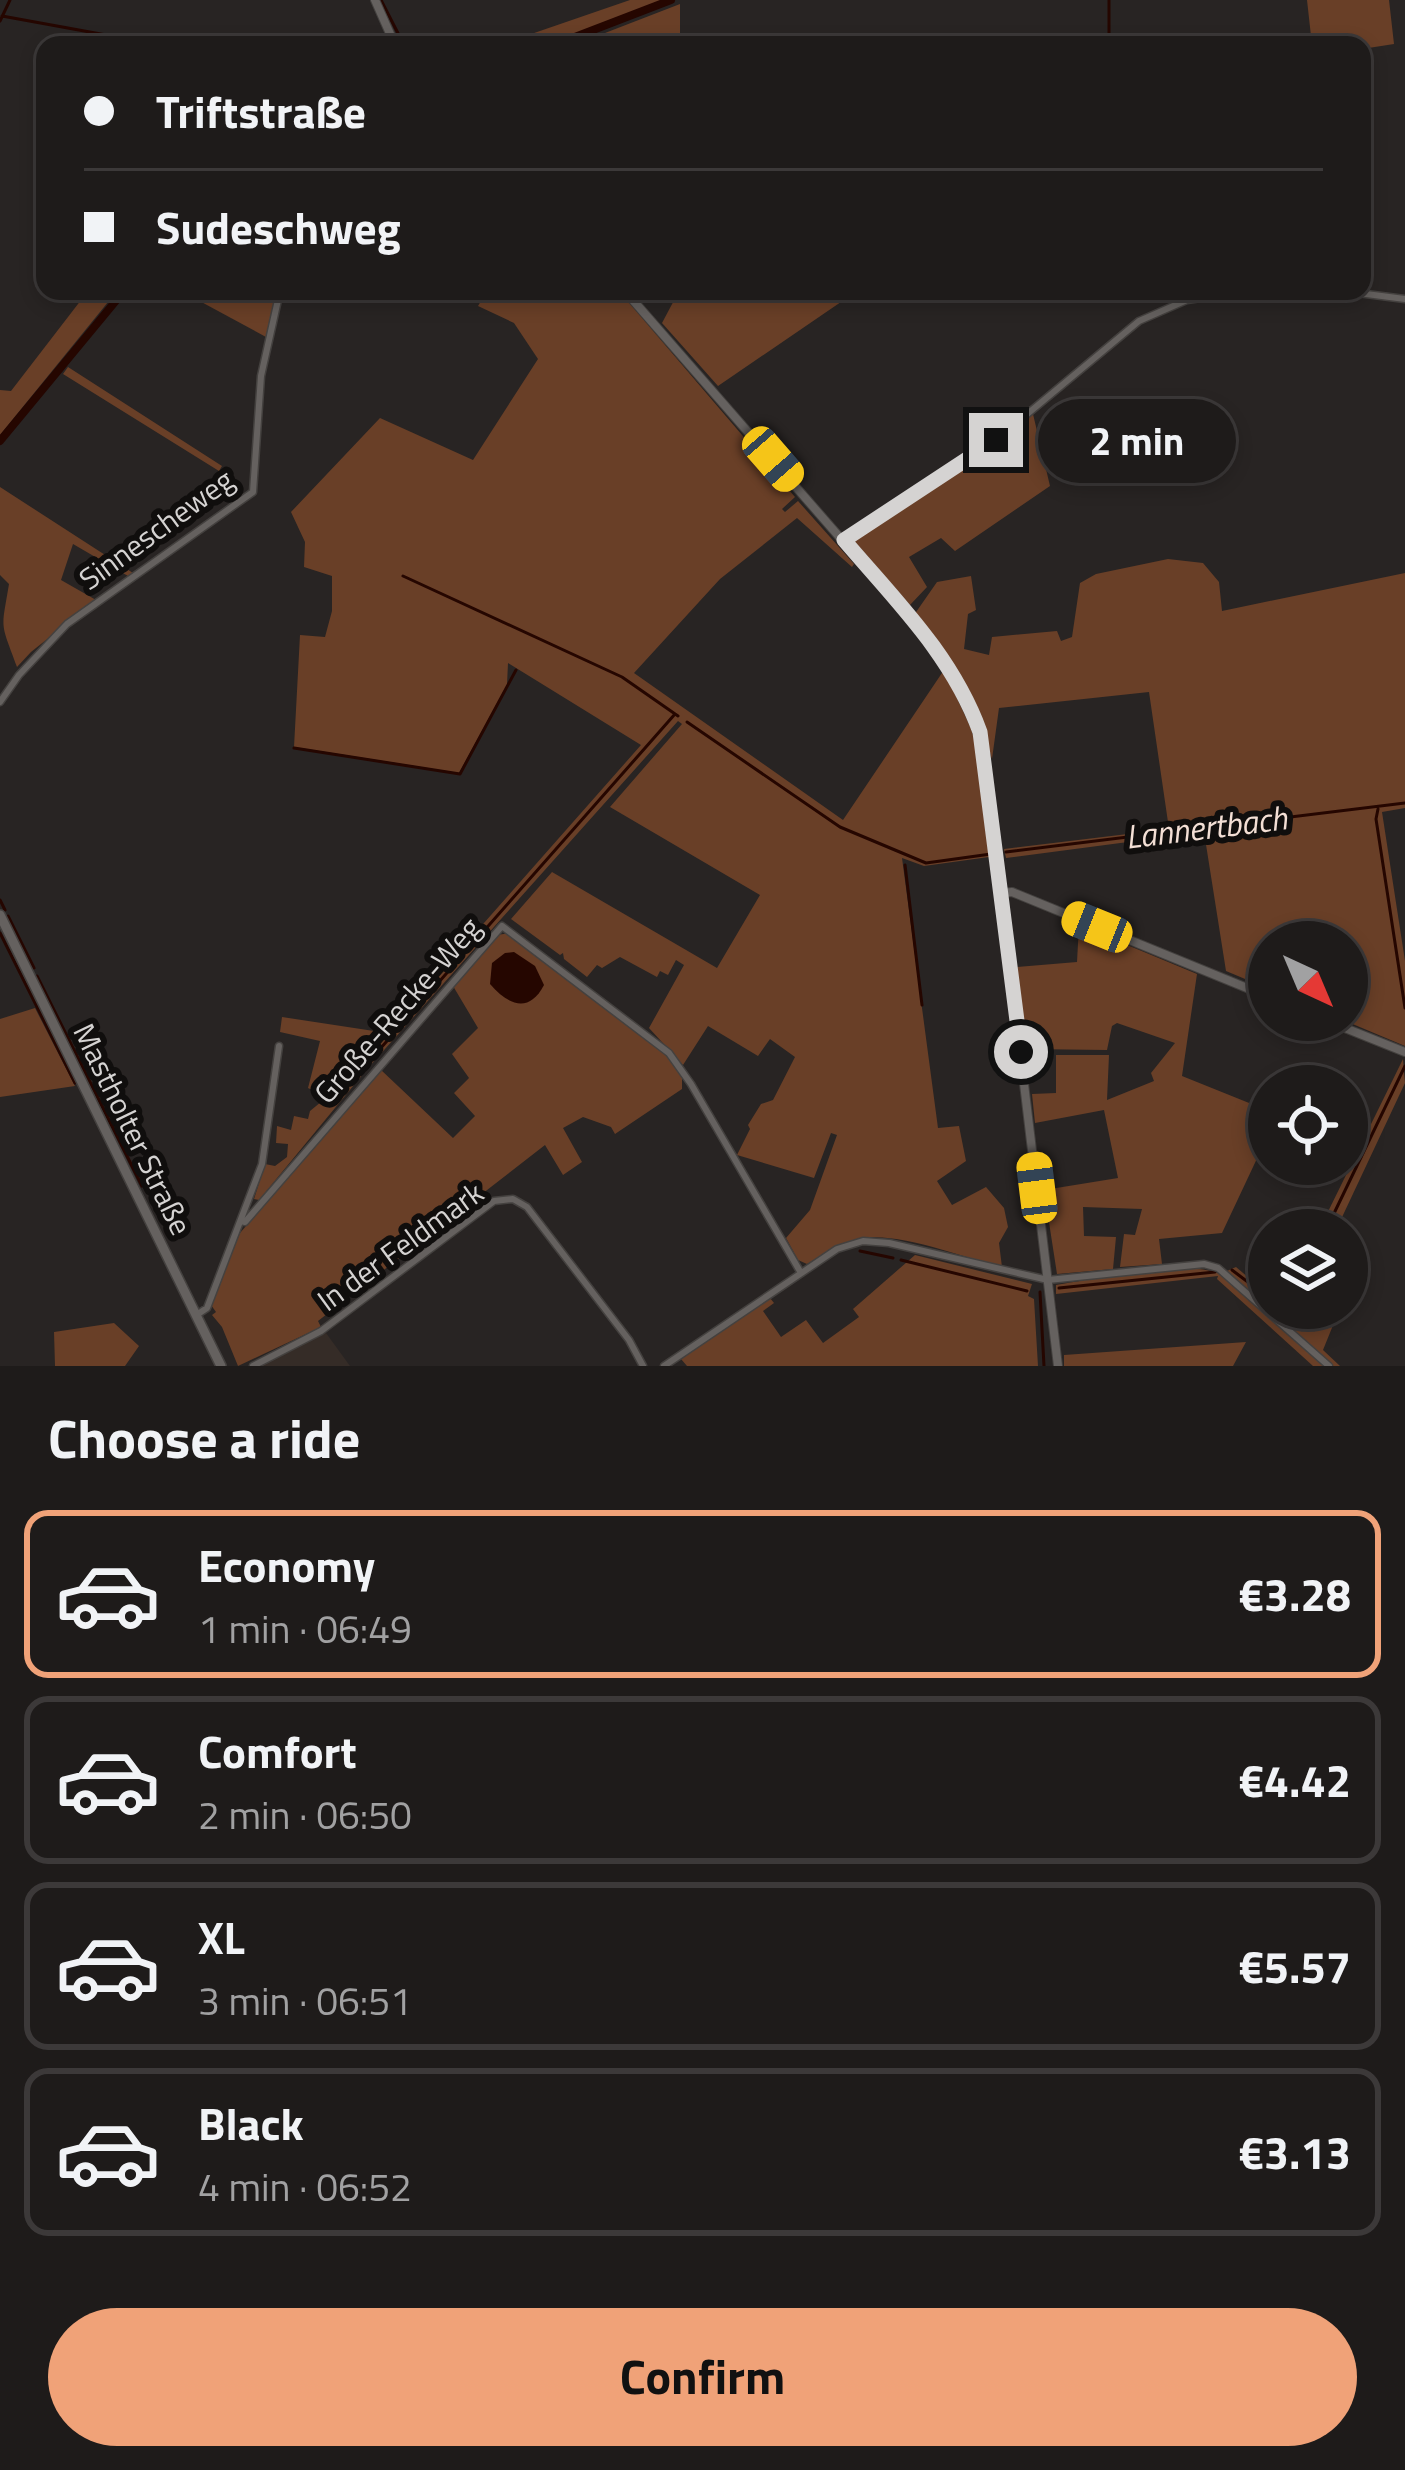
<!DOCTYPE html>
<html lang="en">
<head>
<meta charset="utf-8">
<style>
  body { margin:0; font-family:"Titillium Web",sans-serif; background:#2b2827; color:#f1f3f6; height:100vh; display:flex; flex-direction:column; font-size:45px; white-space:nowrap }
  * { box-sizing:border-box; margin:0 }
  p { font-size:39px; color:#a1a1a2 }
  .icon { flex:none; width:66px; height:66px; fill:none; stroke:currentColor; stroke-width:2; stroke-linecap:round; stroke-linejoin:round }
  .map { position:relative; height:1366px; overflow:hidden }
  .sheet { display:flex; flex-direction:column; background:#1e1b1a; flex:1 }
  .sheet>* { flex:none }
  .banner { position:absolute; left:36px; top:36px; width:1335px; height:264px; border-radius:24px; box-shadow:0 6px 18px #0003,0 0 0 3px #3c3939; display:grid; align-content:center; height:264px; padding:0 48px; background:#1e1b1a }
  .needle { width:78px; rotate:136deg }
  .controls { position:absolute; left:1248px; top:921px; display:grid; gap:24px }
  .controls a { display:grid; place-items:center; width:120px; height:120px; border-radius:50%; background:#1e1b1a; box-shadow:0 6px 18px #0003,0 0 0 3px #3c3939; font-size:60px }
  .end { position:absolute; width:54px; height:54px; margin:-27px; border:15px solid #d5d3d2; background:#111; box-shadow:0 0 0 6px #111 }
  .from { border-radius:50% }
  .bubble { position:absolute; height:84px; border-radius:42px; background:#1e1b1a; box-shadow:0 6px 18px #0003,0 0 0 3px #3c3939; font-size:39px; font-weight:700; line-height:84px; text-align:center }
  .car { position:absolute; width:36px; height:72px; margin:-36px -18px; border-radius:15px; box-shadow:0 0 9px 3px #0007; background:linear-gradient(#f5c518 24%,#345 0 40%,#f5c518 0 76%,#345 0 86%,#f5c518 0) }
  .banner b { display:flex; align-items:center; gap:42px; height:114px; font-size:45px }
  .banner b+b { border-top:3px solid #3c3939 }
  .banner i { width:30px; height:30px; background:#f1f3f6 }
  ul { padding:0; list-style:none }
  li { display:flex; align-items:center; gap:36px; height:168px; margin:0 24px 18px; padding:0 24px; border:6px solid #3c3939; border-radius:24px }
  li div { flex:1 }
  li b { display:block; font-size:45px }
  li em { font-style:normal; font-weight:700 }
  li.active { border-color:#f0a278 }
  li>.icon { width:108px; height:108px; stroke-width:1.5 }
  h2 { padding:0 48px; font-size:54px; line-height:144px }
  .button { display:flex; gap:24px; margin-top:auto; padding:24px 48px }
  .button a { flex:1; height:138px; border-radius:72px; background:#f0a278; color:#111; font-size:48px; font-weight:700; line-height:138px; text-align:center }
  .map>svg:first-child { display:block }
</style>
</head>
<body>
<div class="map">
<svg width="1405" height="1366" viewBox="0 0 1405 1366">
  <rect width="100%" height="100%" fill="#282423"/>
  <path fill="#352c27" d="M326 1333 350 1366H260Z"/>
  <path fill="#693f27" d="M630 0H666L548 45H499Z
    M1307 0H1389L1394 44 1362 49V45H1312Z
    M680 4V45H609L605 33Z
    M88 291H117L0 435V390L11 391Z
    M181 291H277L266 337Z
    M487 291H619L795 497 782 509 785 512 798 501 854 564 852 567 797 518 720 579 634 673 843 820 944 670 974 735 989 857 924 866 902 858 938 1128 959 1126 966 1161 937 1181 952 1205 986 1187 1004 1208 1008 1227 999 1243 1002 1267C965 1258 894 1230 859 1239 839 1243 824 1254 807 1264L798 1260 786 1238 810 1210 837 1135 831 1133 814 1178 737 1155 750 1129 748 1125 761 1104 773 1100 795 1057 770 1039 758 1056 708 1026 683 1065 649 1028 684 965 676 960 668 975 660 971 657 977 620 957 602 968 597 965 587 977 564 959 563 953 560 955 511 919 552 872 717 968 760 895 610 807 682 724 678 721 368 1068 259 1200 254 1199 265 1164 275 1166 287 1157 288 1144 276 1143 277 1126 291 1130 294 1116 308 1119 310 1111 327 1097 308 1088 320 1041 280 1032 282 1017 387 1033 641 745 508 663 507 685 459 773 294 747 300 635 325 637 332 611V576L304 567 305 542 291 512 380 418 473 460 538 359 514 323 478 306Z
    M679 291H857L718 386 662 323Z
    M68 367 222 466 219 471 63 374Z
    M1033 414 1050 486 955 551 941 538 909 557 927 587 910 605 855 542 856 536 997 444Z
    M0 487 133 573 128 576 73 544 61 580 96 600 31 652 17 667C0 620 1 632 9 584L0 575Z
    M1168 559 1203 563 1219 582 1222 611 1405 573V808L1382 812 1405 961V1046L1343 1020H1347V942H1269V989L1226 971 1204 832 1006 858 1004 849 1169 829 1149 692 999 708 992 759C976 702 953 658 914 615L937 582 971 576 976 610 968 614 964 649 989 655 992 637 1057 631 1061 641 1072 637 1080 583 1096 574Z
    M1079 925 1197 974 1182 1076 1269 1111V1133L1222 1233 1159 1239 1162 1264 1120 1267 1124 1234 1135 1235 1142 1209 1083 1207 1084 1236 1116 1237 1113 1269 1057 1274 1044 1190 1118 1178 1104 1110 1035 1123 1032 1094 1056 1093V1055H1109L1107 1100 1154 1081 1151 1073 1175 1043 1117 1023 1112 1026 1107 1050 1027 1049 1017 967 1077 962Z
    M510 933 667 1055 682 1078V1089L615 1134 611 1127 583 1117 563 1128 582 1162 563 1175 545 1145 318 1321 321 1327 238 1366 222 1327 212 1315 216 1312 211 1305 240 1233 380 1069 453 1138 475 1116 454 1093 469 1078 452 1054 478 1028 453 986 497 935Z
    M35 1008 75 1086 0 1097V1019Z
    M1403 1059 1405 1083 1336 1230H1319Z
    M915 1255 1032 1284 1028 1296 1034 1299 1038 1366H687L681 1359 770 1298 774 1303 763 1311 781 1337 806 1320 823 1343 859 1317 853 1309Z
    M1236 1267 1269 1295V1308H1340L1323 1350 1340 1366H1313L1217 1279 1218 1276 1056 1294V1285C1093 1279 1188 1259 1220 1274Z
    M114 1323 139 1346 125 1366H55L54 1332Z
    M1246 1342 1233 1366H1064V1355Z"/>
  <path fill="#250600" d="M514 952 535 966 544 985C529 1014 508 1005 490 984L492 963 505 953Z"/>
  <g fill="none" stroke-linecap="round" stroke-linejoin="round">
    <path stroke="#250600" stroke-width="3" d="M381 0 404 45
      M2 16 161 45
      M0 21 10 0
      M1109 45V0
      M403 576 622 677 678 716
      M687 722 840 827 926 863 991 854
      M294 748 460 774 516 670
      M1378 809 1376 819 1405 1008
      M1006 852 1405 803
      M905 865 922 1005
      M0 900 5 910
      M8 916 34 968
      M0 933 75 1083
      M37 976 142 1186
      M372 1058 675 714
      M1326 1230 1405 1066
      M860 1251 893 1258
      M901 1260 1027 1291
      M1232 1270 1269 1298
      M1059 1288 1215 1272
      M1040 1292 1044 1366
      M1285 1316 1288 1308"/>
    <path stroke="#250600" stroke-width="8" d="M554 45 671 0
      M0 441 124 291"/>
    <defs>
      <path id="minor" d="M1343 291 1405 299
        M844 540 996 440 1139 321 1187 300 1247 291
        M0 702 19 675 67 624 253 492 261 376 280 291
        M241 1221 245 1222 502 926 669 1053 691 1084 801 1273
        M198 1314 207 1308 262 1164 279 1046
        M253 1366 321 1331 494 1201 513 1199 527 1207 629 1340 643 1366
        M664 1366 837 1249 863 1241 889 1243 1048 1280 1204 1264 1218 1268 1329 1366"/>
      <path id="tertiary" d="M375 0 395 45
        M625 291 938 650 969 703 985 760 1058 1366
        M1002 893 1012 892 1269 997
        M1325 1020 1405 1052"/>
      <path id="secondary" d="M0 915 221 1366"/>
    </defs>
    <use href="#minor" stroke="#44413f" stroke-width="9"/>
    <use href="#tertiary" stroke="#44413f" stroke-width="10"/>
    <use href="#secondary" stroke="#44413f" stroke-width="12"/>
    <use href="#minor" stroke="#65615f" stroke-width="6"/>
    <use href="#tertiary" stroke="#65615f" stroke-width="8"/>
    <use href="#secondary" stroke="#65615f" stroke-width="9"/>
  </g>
  <g fill="none" stroke-linecap="round" stroke-linejoin="round">
    <path stroke="#d5d3d2" stroke-width="15" d="M996 440 844 540C896 601 952 655 980 732L1021 1052"/>
  </g>
  <g text-anchor="middle" dominant-baseline="central" stroke-width="12" stroke-linejoin="round" paint-order="stroke">
    <g font-size="30" fill="#d5d3d2" stroke="#100e0d">
      <text transform="translate(156 529) rotate(-36)">Sinnescheweg</text>
      <text transform="translate(397 1010) rotate(-49)">Große-Recke-Weg</text>
      <text transform="translate(133 1129) rotate(64)">Mastholter Straße</text>
      <text transform="translate(400 1246) rotate(-36)">In der Feldmark</text>
    </g>
    <g font-size="33" font-style="italic" fill="#f3dfd5" stroke="#100e0d">
      <text transform="translate(1206 827) rotate(-7)">Lannertbach</text>
    </g>
  </g>
</svg>
<div class="controls">
<a><svg class="needle" viewBox="-14 -14 28 28"><path d="M0-13l5 13h-10z" fill="#e53935"/><path d="M0 13l5-13h-10z" fill="#a1a1a2"/></svg></a>
<a><svg class="icon" aria-label="locate" viewBox="0 0 24 24"><circle cx="12" cy="12" r="6"/><path d="M12 2v4M12 18v4M2 12h4M18 12h4"/></svg></a>
<a><svg class="icon" aria-label="layers" viewBox="0 0 24 24"><path d="M12 4l9 5-9 5-9-5zM3 14l9 5 9-5"/></svg></a>
</div>
<i class="end from" style="left:1021px;top:1052px"></i>
<i class="end" style="left:996px;top:440px"></i>
<div class="bubble" style="left:1038px;top:399px;width:198px">2 min</div>
<i class="car" style="left:773px;top:459px;rotate:139deg"></i>
<i class="car" style="left:1097px;top:927px;rotate:292deg"></i>
<i class="car" style="left:1037px;top:1188px;rotate:353deg"></i>
<div class="banner">
<b><i class="from"></i>Triftstraße</b>
<b><i></i>Sudeschweg</b>
</div>
</div>
<section class="sheet">
<h2>Choose a ride</h2>
<ul>
<li class="active"><svg class="icon" aria-label="car" viewBox="0 0 24 24"><path d="M5 17H2v-5l4-1 3-4h7l3 4 3 1v5h-3M9 17h6M6 11h13"/><circle cx="7" cy="17" r="2"/><circle cx="17" cy="17" r="2"/></svg><div><b>Economy</b><p>1 min · 06:49</p></div><em>€3.28</em></li>
<li><svg class="icon" aria-label="car" viewBox="0 0 24 24"><path d="M5 17H2v-5l4-1 3-4h7l3 4 3 1v5h-3M9 17h6M6 11h13"/><circle cx="7" cy="17" r="2"/><circle cx="17" cy="17" r="2"/></svg><div><b>Comfort</b><p>2 min · 06:50</p></div><em>€4.42</em></li>
<li><svg class="icon" aria-label="car" viewBox="0 0 24 24"><path d="M5 17H2v-5l4-1 3-4h7l3 4 3 1v5h-3M9 17h6M6 11h13"/><circle cx="7" cy="17" r="2"/><circle cx="17" cy="17" r="2"/></svg><div><b>XL</b><p>3 min · 06:51</p></div><em>€5.57</em></li>
<li><svg class="icon" aria-label="car" viewBox="0 0 24 24"><path d="M5 17H2v-5l4-1 3-4h7l3 4 3 1v5h-3M9 17h6M6 11h13"/><circle cx="7" cy="17" r="2"/><circle cx="17" cy="17" r="2"/></svg><div><b>Black</b><p>4 min · 06:52</p></div><em>€3.13</em></li>
</ul>
<div class="button"><a>Confirm</a></div>
</section>
</body>
</html>
